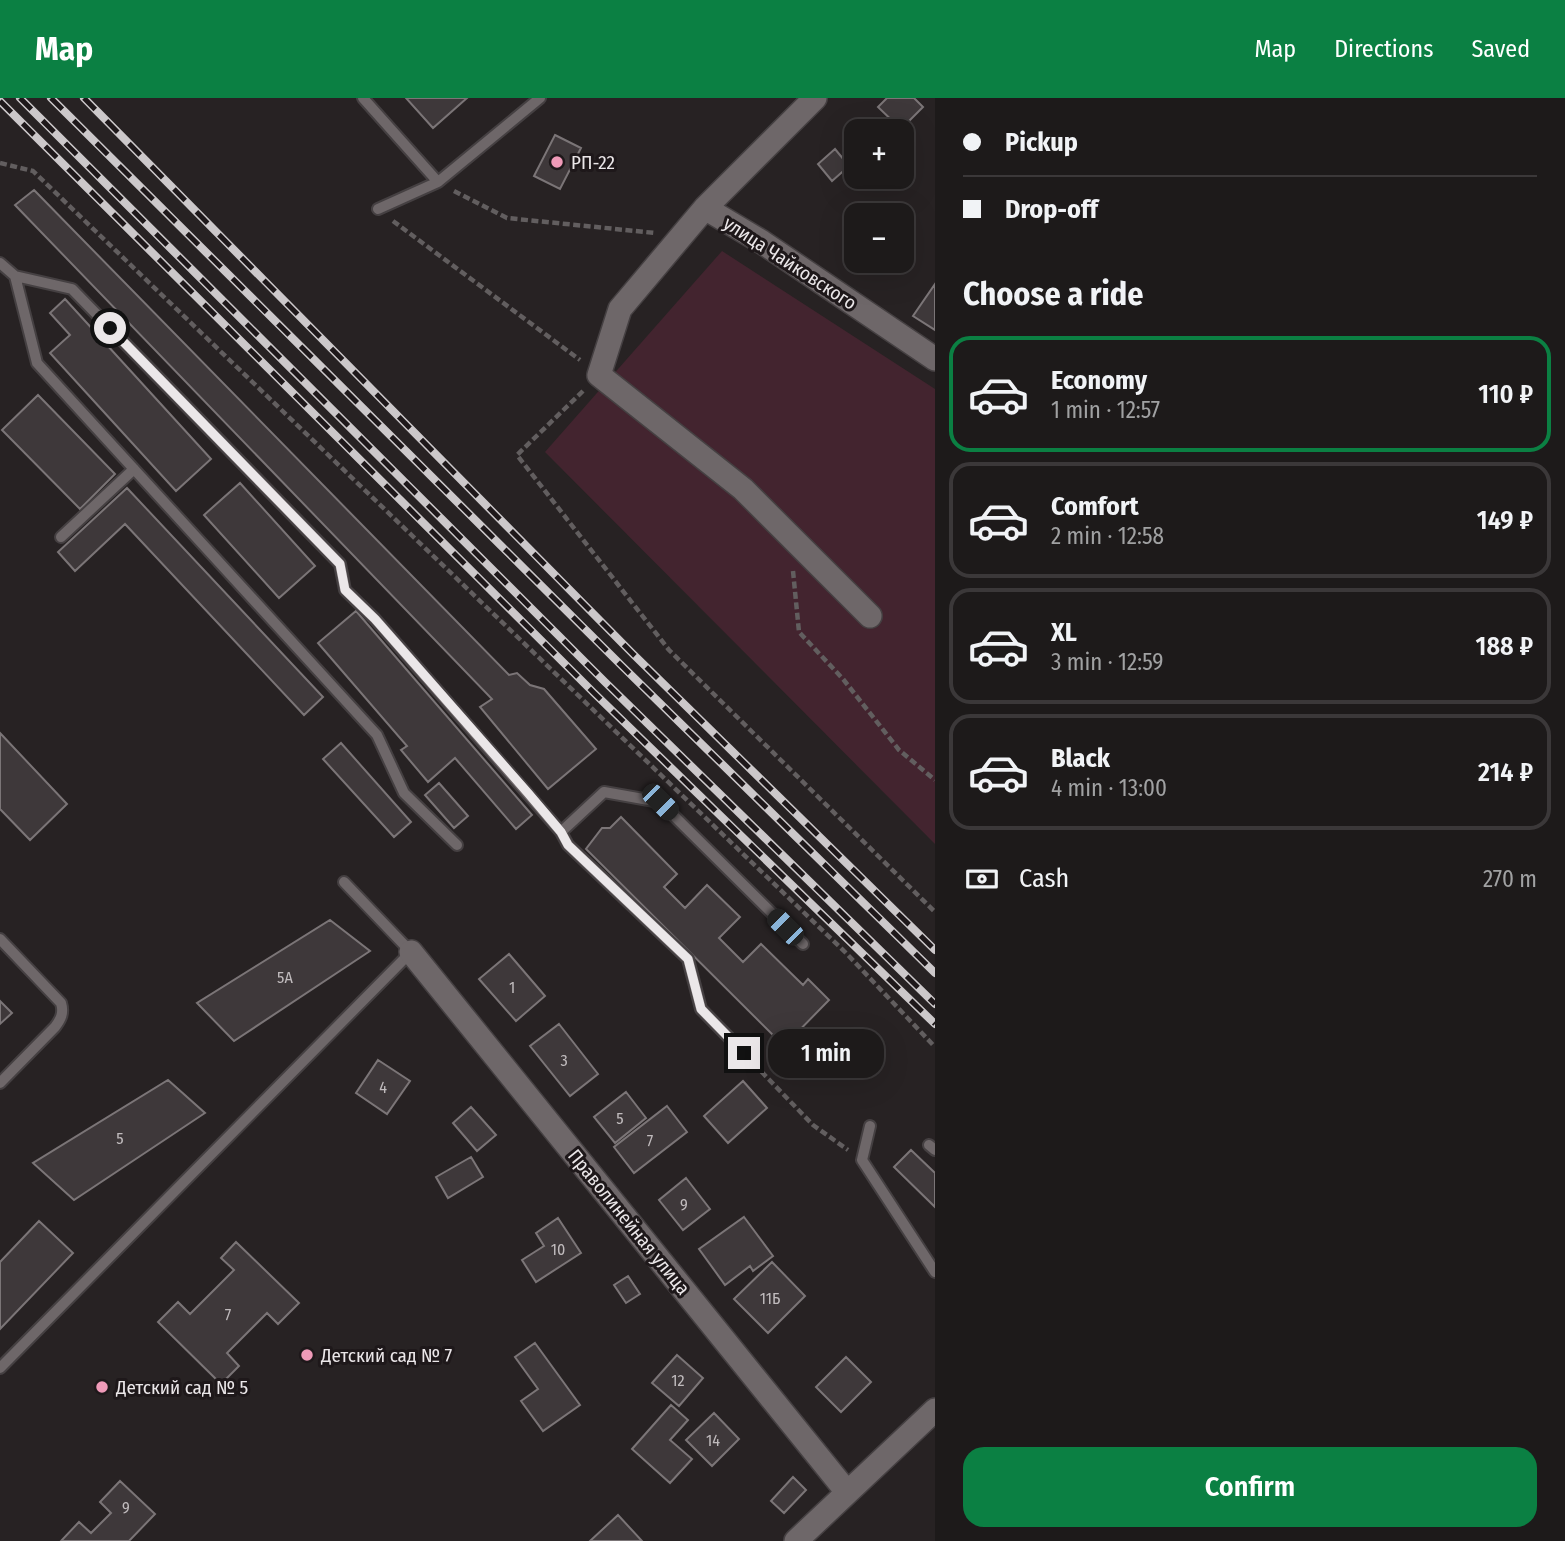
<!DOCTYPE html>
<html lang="en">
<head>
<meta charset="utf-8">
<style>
  body { margin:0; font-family:"Fira Sans Condensed",sans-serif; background:#2a2727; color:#f1f3f6; height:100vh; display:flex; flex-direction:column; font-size:26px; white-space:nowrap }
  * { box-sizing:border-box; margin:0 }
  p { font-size:23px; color:#a0a1a2 }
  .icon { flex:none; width:38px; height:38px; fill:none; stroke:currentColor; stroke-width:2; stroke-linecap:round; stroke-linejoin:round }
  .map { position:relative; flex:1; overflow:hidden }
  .details { display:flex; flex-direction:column; background:#1d1a1a; width:630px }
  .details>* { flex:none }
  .hud { display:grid; align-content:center; height:154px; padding:0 28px; background:#1d1a1a }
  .controls { position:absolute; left:844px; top:21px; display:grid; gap:14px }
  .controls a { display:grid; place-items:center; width:70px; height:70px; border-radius:14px; background:#1d1a1a; box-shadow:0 7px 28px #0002,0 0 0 2px #3b3839; font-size:35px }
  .end { position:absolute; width:32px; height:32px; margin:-16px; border:9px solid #ebe7e9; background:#111; box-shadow:0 0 0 4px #111 }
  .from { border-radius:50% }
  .bubble { position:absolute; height:49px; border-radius:21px; background:#1d1a1a; box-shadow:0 7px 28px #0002,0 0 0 2px #3b3839; font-size:23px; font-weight:600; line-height:49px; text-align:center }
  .car { position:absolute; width:21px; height:42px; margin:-21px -10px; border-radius:9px; box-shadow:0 0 5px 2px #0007; background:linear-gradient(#222 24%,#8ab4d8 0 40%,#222 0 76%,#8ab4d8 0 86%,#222 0) }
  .hud b { display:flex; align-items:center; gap:24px; height:66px; font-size:26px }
  .hud b+b { border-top:2px solid #3b3839 }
  .hud i { width:18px; height:18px; background:#f1f3f6 }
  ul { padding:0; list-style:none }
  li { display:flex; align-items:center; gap:21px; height:116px; margin:0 14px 10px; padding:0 14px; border:4px solid #3b3839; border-radius:21px }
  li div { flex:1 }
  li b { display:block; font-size:26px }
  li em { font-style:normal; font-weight:600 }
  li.current { border-color:#0b8043 }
  li>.icon { width:63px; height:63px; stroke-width:1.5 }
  h2 { padding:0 28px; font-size:32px; line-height:84px }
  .pay { display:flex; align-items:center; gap:18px; height:77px; padding:0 28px; font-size:26px }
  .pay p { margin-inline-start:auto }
  .primary-button { display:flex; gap:14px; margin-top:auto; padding:14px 28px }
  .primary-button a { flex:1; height:80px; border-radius:21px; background:#0b8043; color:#fff; font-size:28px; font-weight:600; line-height:80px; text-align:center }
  header { display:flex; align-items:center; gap:42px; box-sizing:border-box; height:98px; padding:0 35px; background:#0b8043; color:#fff }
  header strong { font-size:33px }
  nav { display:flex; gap:38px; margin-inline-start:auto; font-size:24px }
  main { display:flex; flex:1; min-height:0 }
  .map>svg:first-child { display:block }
</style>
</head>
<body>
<header>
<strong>Map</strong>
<nav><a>Map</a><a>Directions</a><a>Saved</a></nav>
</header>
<main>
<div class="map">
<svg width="935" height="1443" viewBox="0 0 935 1443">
  <rect width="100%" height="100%" fill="#272223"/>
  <path fill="#43242f" d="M722 153 935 291V746L545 354Z"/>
  <path fill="#3e383a" stroke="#7b7577" stroke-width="2" d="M406 0H467L433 30Z
    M887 0H914L923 9 901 31 878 9Z
    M555 37 581 50 560 91 534 78Z
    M835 51 849 68 832 83 818 66Z
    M34 92 509 577 517 575 530 587 544 591 596 651 548 691 480 609 492 601 15 107Z
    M935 186V232L913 218Z
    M65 201 211 361 176 393 50 255 70 237 50 215Z
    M38 297 115 376 80 411 2 332Z
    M240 385 315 468 279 500 204 417Z
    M127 390 323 599 304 617 125 426 75 473 58 454Z
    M356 513 532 717 516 731 455 660 428 684 401 652 407 648 318 545Z
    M0 635 67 706 30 742 0 711Z
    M341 645 411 724 394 739 323 661Z
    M439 685 468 718 454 730 425 697Z
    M621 719 677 776 664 789 685 810 707 787 740 819 719 840 743 864 761 846 803 887 808 881 829 902 784 948 586 751 602 730H610Z
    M330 822 370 853 234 943 197 905Z
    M509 856 545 898 516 923 479 881Z
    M0 903 12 915 0 926Z
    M559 926 598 976 570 998 530 948Z
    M378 962 410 983 387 1016 356 995Z
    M168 982 205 1015 74 1102 33 1065Z
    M743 983 767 1010 728 1045 704 1018Z
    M626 994 646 1020 615 1045 594 1019Z
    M667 1008 687 1034 634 1075 614 1049Z
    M471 1009 496 1037 477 1053 453 1025Z
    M911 1052 935 1075V1109L894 1069Z
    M471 1059 483 1079 448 1100 436 1079Z
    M686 1080 710 1111 683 1132 659 1102Z
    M744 1119 773 1158 753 1173 750 1168 725 1187 699 1151Z
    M558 1120 581 1155 536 1184 522 1162 544 1148 536 1135Z
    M39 1123 73 1155 0 1231V1164Z
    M236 1144 299 1205 278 1226 267 1215 227 1255 239 1268 221 1286 158 1224 178 1204 190 1216 234 1172 221 1160Z
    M772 1164 805 1198 768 1235 734 1201Z
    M628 1178 640 1196 626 1205 614 1187Z
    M535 1245 580 1307 543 1333 521 1303 538 1291 515 1259Z
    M677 1257 703 1280 679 1308 652 1285Z
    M846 1259 871 1284 841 1314 816 1289Z
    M671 1307 688 1322 670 1342 692 1361 670 1385 632 1351Z
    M714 1315 739 1341 712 1368 686 1342Z
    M793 1379 806 1392 784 1415 771 1403Z
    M120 1383 155 1416 129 1443H61L79 1424 91 1435 111 1415 100 1404Z
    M618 1417 642 1443H590Z"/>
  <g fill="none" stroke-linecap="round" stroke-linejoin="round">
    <defs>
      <path id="service" d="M363 0 438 84 540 0
        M378 111 438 84
        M0 165 15 178 72 191 340 466 345 492 375 521 561 734 568 747 688 861 701 911 744 955
        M15 178 37 265 377 637 404 695 457 747
        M61 439 134 371
        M561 734 604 694 660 704 803 846
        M0 841 61 905C64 915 61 921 55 929L0 985
        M870 1028 862 1062 935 1174
        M929 1047 935 1052
        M0 1270 411 854 344 784"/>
      <path id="minor" d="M815 0 705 110 620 211 599 277 743 391 870 518
        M705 110 762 144 935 261
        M411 854 847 1394
        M796 1443 935 1312"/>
    </defs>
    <use href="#service" stroke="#454042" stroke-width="14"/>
    <use href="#minor" stroke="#454042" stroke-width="26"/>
    <path stroke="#625e5f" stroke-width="4.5" stroke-dasharray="7 3.5" stroke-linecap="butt" d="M0 65 33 73 846 855 935 949
      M454 93 507 120 655 135
      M393 123 580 262
      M583 293 517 357 669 552 935 814
      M793 473 799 534 843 581 899 652 935 682
      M754 966 813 1027 848 1052"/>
    <use href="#service" stroke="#6e6769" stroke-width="10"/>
    <use href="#minor" stroke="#6e6769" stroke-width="23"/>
    <defs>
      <path id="rail" d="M20 0 605 584 935 906
        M51 0 622 568 935 875
        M84 0 633 556 935 852
        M0 3 594 595 935 926"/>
    </defs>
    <use href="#rail" stroke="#ccc8ca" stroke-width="8"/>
    <use href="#rail" stroke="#1e181a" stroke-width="5" stroke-dasharray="16" stroke-linecap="butt"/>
  </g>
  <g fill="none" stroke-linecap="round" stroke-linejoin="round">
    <path stroke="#ebe7e9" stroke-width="9" d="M110 230 340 466 345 492 375 521 528 695 561 734 568 747 688 861 701 911 744 955"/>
  </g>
  <g fill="#ef9ab8" stroke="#1e181a" stroke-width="2.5">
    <circle cx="557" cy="64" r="7"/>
    <circle cx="307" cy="1257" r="7"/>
    <circle cx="102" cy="1289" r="7"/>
  </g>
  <g text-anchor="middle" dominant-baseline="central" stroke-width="6" stroke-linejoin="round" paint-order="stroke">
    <g font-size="16" fill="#c0bbbd">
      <text x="285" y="879">5А</text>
      <text x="512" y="889">1</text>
      <text x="564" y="962">3</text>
      <text x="383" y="989">4</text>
      <text x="620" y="1020">5</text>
      <text x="120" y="1040">5</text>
      <text x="650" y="1042">7</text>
      <text x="684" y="1106">9</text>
      <text x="558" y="1151">10</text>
      <text x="770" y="1200">11Б</text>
      <text x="228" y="1216">7</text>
      <text x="678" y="1282">12</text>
      <text x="713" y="1342">14</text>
      <text x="126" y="1409">9</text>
    </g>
    <g font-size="19" fill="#ebe7e9" stroke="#1e181a" text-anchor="start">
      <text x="571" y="64">РП-22</text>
      <text x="321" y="1257">Детский сад № 7</text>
      <text x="116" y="1289">Детский сад № 5</text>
    </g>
    <g font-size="19" fill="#ebe7e9" stroke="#1e181a">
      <text transform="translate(790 165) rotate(33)">улица Чайковского</text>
      <text transform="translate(629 1124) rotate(51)">Праволинейная улица</text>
    </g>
  </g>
</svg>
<div class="controls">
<a>+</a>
<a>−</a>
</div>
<i class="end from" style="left:110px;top:230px"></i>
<i class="end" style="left:744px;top:955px"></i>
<div class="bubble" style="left:768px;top:931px;width:116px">1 min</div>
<i class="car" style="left:660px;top:704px;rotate:135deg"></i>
<i class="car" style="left:785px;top:829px;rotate:315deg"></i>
</div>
<section class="details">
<div class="hud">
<b><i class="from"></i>Pickup</b>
<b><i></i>Drop-off</b>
</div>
<h2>Choose a ride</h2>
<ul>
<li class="current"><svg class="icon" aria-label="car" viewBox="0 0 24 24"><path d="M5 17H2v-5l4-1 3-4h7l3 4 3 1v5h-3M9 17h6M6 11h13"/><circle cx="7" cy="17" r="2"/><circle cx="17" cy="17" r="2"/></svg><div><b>Economy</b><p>1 min · 12:57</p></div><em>110 ₽</em></li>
<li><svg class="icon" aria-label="car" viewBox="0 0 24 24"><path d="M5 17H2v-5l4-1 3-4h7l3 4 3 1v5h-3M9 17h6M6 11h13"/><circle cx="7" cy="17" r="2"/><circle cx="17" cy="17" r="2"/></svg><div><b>Comfort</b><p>2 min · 12:58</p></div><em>149 ₽</em></li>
<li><svg class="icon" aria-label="car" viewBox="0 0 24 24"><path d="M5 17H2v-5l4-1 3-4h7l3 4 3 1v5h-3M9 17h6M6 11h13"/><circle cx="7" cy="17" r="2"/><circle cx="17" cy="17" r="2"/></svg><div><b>XL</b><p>3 min · 12:59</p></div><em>188 ₽</em></li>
<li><svg class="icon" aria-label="car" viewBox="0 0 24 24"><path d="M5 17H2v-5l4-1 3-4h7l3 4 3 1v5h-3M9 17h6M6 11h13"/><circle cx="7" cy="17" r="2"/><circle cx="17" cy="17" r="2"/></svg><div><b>Black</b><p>4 min · 13:00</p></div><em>214 ₽</em></li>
</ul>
<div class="pay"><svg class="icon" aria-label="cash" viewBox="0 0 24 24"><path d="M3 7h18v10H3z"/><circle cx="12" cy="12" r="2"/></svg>Cash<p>270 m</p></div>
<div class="primary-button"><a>Confirm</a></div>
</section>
</main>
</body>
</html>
